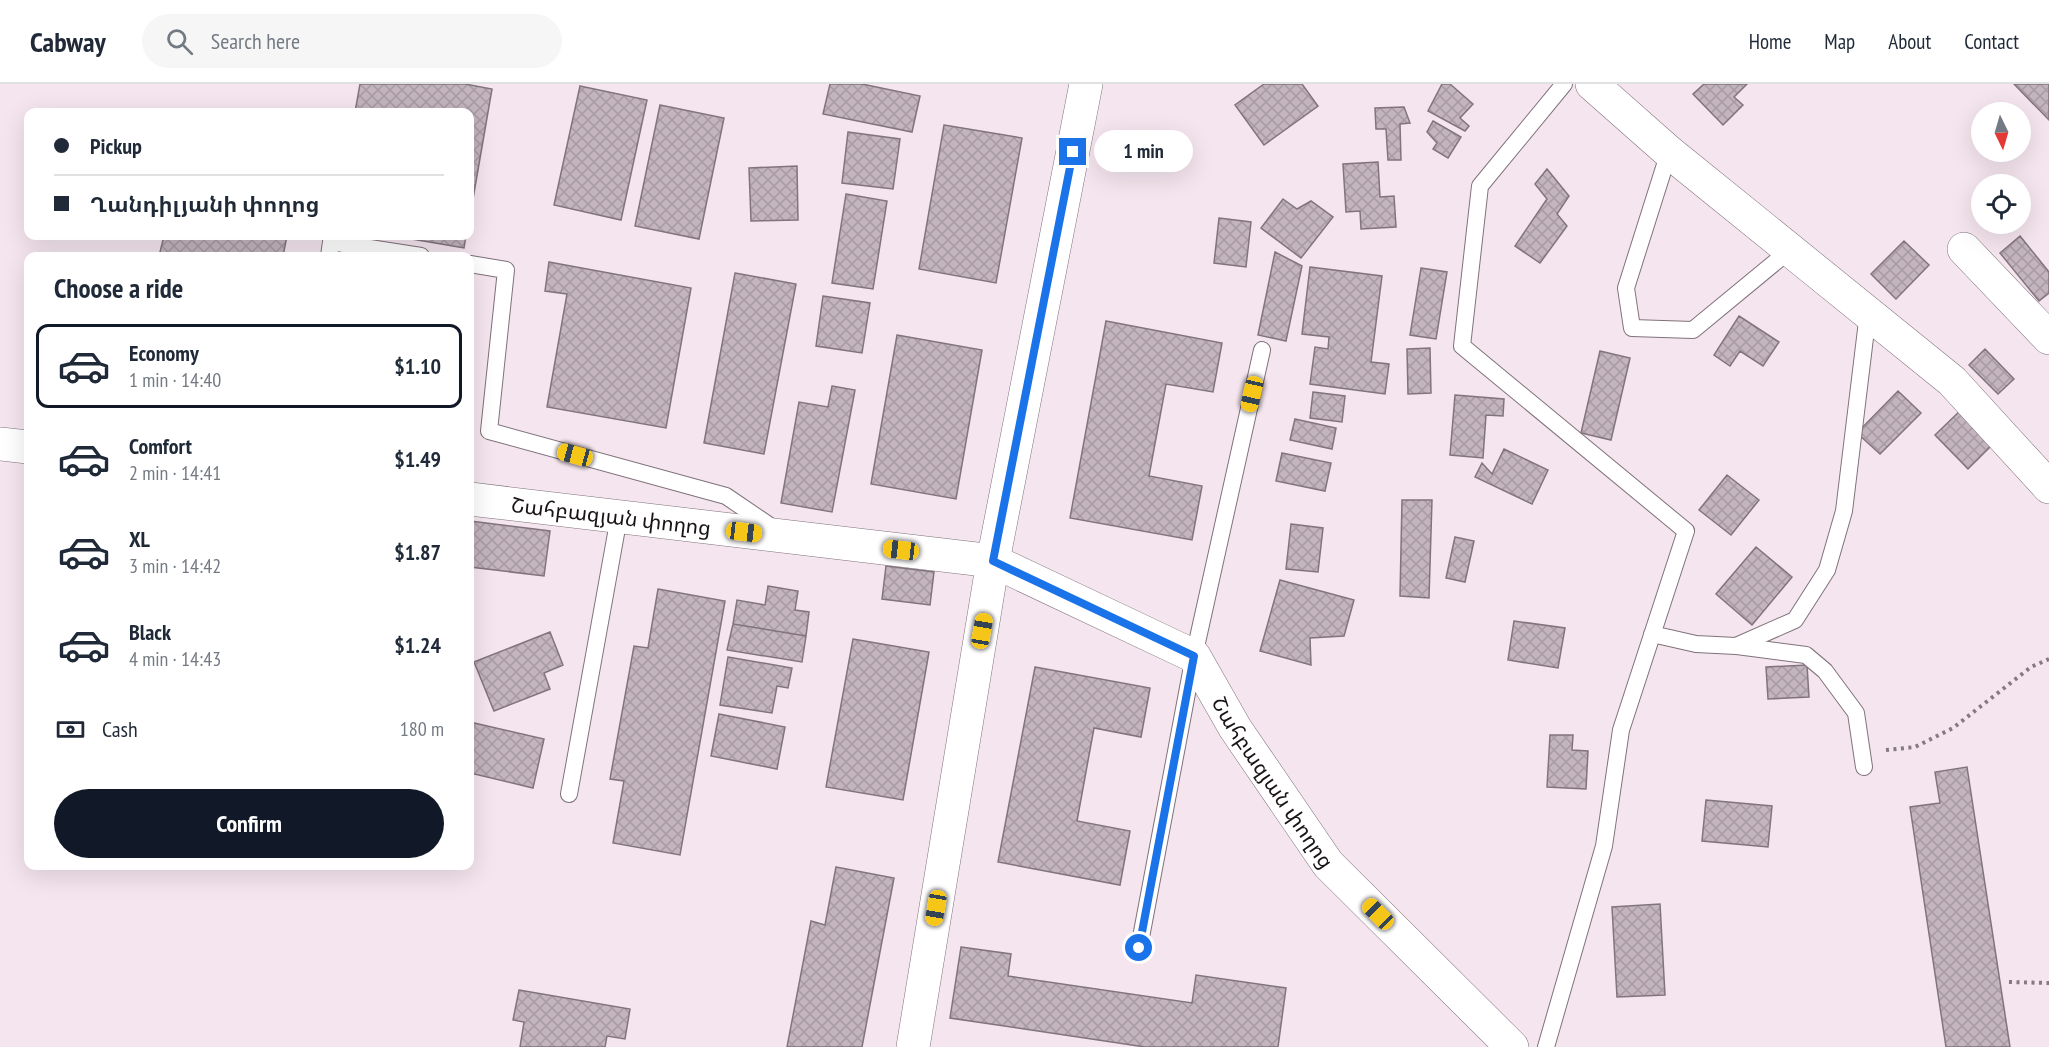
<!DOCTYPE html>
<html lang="en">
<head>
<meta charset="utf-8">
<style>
  body { margin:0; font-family:"PT Sans Narrow","Noto Sans Armenian",sans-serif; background:#f6f6f7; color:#1f2937; height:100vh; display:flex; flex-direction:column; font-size:22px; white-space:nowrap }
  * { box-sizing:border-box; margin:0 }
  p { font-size:20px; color:#747a83 }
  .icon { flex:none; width:33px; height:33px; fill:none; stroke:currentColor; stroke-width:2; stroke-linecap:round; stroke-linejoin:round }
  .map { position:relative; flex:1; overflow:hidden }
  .drawer { position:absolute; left:24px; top:168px; width:450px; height:618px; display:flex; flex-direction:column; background:#fff; border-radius:12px; box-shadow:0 6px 24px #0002 }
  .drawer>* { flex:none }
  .guide { position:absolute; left:24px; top:24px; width:450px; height:132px; border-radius:12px; box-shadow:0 6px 24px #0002; display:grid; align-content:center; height:132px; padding:0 30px; background:#fff }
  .needle { width:39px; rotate:175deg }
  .fabs { position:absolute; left:1971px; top:18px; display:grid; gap:12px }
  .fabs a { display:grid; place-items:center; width:60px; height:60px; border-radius:50%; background:#fff; box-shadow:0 6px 24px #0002; font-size:30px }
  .end { position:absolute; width:27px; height:27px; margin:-14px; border:8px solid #1a73e8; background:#fff; box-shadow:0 0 0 3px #fff }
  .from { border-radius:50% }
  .bubble { position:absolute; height:42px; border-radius:21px; background:#fff; box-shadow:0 6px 24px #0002; font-size:20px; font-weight:600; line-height:42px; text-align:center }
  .car { position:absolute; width:18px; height:36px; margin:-18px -9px; border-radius:8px; box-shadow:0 0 4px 2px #0007; background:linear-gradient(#f5c518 24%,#345 0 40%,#f5c518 0 76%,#345 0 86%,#f5c518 0) }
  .guide b { display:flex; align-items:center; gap:21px; height:57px; font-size:22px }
  .guide b+b { border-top:2px solid #e0e1e3 }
  .guide i { width:15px; height:15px; background:#1f2937 }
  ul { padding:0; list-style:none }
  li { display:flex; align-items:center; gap:18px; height:84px; margin:0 12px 9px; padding:0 18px; border:3px solid transparent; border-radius:12px }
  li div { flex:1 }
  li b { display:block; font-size:22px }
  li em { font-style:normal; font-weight:600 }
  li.on { border-color:#111827 }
  li>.icon { width:54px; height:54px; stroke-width:1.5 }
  h2 { padding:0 30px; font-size:27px; line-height:72px }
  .pay { display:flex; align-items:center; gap:15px; height:66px; padding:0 30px; font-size:22px }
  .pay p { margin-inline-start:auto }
  .action { display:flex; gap:12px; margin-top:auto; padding:12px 30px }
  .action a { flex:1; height:69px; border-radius:36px; background:#111827; color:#fff; font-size:24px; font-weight:600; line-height:69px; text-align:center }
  header { display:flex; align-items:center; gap:36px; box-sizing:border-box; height:84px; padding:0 30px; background:#fff; border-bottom:2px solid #e0e1e3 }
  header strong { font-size:28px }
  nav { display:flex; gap:33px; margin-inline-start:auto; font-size:21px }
  .search { width:420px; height:54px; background:#f6f6f7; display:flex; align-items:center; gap:15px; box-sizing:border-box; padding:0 21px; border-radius:33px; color:#747a83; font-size:22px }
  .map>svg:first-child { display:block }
</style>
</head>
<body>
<header>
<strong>Cabway</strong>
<div class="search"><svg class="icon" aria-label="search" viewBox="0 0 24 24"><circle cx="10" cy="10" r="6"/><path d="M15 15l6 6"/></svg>Search here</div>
<nav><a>Home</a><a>Map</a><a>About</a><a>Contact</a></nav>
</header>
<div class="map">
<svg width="2049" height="963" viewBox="0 0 2049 963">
  <defs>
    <pattern id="building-cross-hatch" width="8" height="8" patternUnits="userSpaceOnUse" patternTransform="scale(1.5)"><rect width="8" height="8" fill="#c3b4bd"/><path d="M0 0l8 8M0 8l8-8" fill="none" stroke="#a79aa2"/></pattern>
  </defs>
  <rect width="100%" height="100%" fill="#f5e5ee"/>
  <path fill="url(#building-cross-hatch)" stroke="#82747c" stroke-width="1.5" d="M360 0H465L492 5 470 132V28H355Z
    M830 0H862L920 12 912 48 823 30Z
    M1264 0H1302L1318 22 1264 61 1235 21Z
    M1442 0H1450L1473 20 1460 34 1469 42 1465 47 1428 27Z
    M1704 0H1747L1734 13 1743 21 1723 41 1693 10Z
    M2014 0H2049V36Z
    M580 2 647 16 621 136 554 121Z
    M660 21 724 34 699 155 635 142Z
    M1404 23 1410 39 1400 40 1401 76H1388L1386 45H1376L1375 24Z
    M1433 37 1461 53 1448 74 1433 65 1437 59 1427 48Z
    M944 41 1022 54 996 199 919 185Z
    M848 48 900 55 893 105 842 99Z
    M1378 78 1380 113 1394 112 1396 143 1361 145 1360 127 1346 128 1343 80Z
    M797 82 798 136 751 137 749 84Z
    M1547 85 1569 112 1557 130 1567 142 1540 179 1515 162 1547 115 1535 100Z
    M846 110 887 117 873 205 832 199Z
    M1283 115 1297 125 1311 117 1333 133 1301 174 1261 144Z
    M1219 134 1251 138 1246 183 1214 179Z
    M164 152H287L283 172H159Z
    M394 152H466L464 164Z
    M2020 152 2049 188V209L2039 217 2000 169Z
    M1904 157 1929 181 1896 215 1871 190Z
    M1275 168 1302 182 1286 257 1258 251Z
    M549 178 691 204 666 344 547 323 567 210 545 207Z
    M1310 183 1382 192 1371 278 1389 280 1385 310 1310 300 1315 263 1328 265 1329 253 1302 250Z
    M1421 184 1447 188 1436 255 1410 251Z
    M735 189 796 200 764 370 704 359Z
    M823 212 870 219 862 269 816 262Z
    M1739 232 1779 258 1763 282 1740 267 1730 282 1714 271Z
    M1106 237 1222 259 1213 308 1166 300 1149 392 1202 402 1192 456 1070 434Z
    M897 251 982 266 956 415 871 400Z
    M1430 264 1431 309 1408 310 1407 265Z
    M1985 265 2014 295 1998 310 1969 281Z
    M1600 267 1630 274 1611 356 1581 349Z
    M832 302 855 306 832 428 781 419 799 318 828 323Z
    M1898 307 1921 329 1880 370 1857 349Z
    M1313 308 1345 312 1342 338 1310 334Z
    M1455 311 1504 315 1503 332 1486 331 1483 374 1450 371Z
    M1964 323 1997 356 1968 385 1935 351Z
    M1295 335 1336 344 1332 365 1290 356Z
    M1504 365 1548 386 1532 420 1475 393 1482 379 1492 390Z
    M1282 369 1331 379 1325 407 1276 397Z
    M1727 391 1759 416 1731 451 1699 426Z
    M1402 416H1432L1429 514 1400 512Z
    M470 437 550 447 544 492 470 483Z
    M1291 440 1323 444 1318 488 1286 485Z
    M1455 453 1474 457 1465 498 1446 494Z
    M1756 463 1792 493 1752 541 1716 510Z
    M886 482 934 488 930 521 882 515Z
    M1280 496 1354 516 1344 552 1310 554 1311 581 1260 567Z
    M768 502 798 507 795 526 809 528 806 552 733 540 737 516 765 521Z
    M658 505 725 517 680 771 613 759 624 697 610 695 634 562 648 564Z
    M1514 537 1565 544 1558 584 1508 576Z
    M733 540 806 552 802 578 727 566Z
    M550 548 563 581 544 589 550 605 494 627 474 578Z
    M853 555 929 568 903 716 826 703Z
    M728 573 792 584 788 604 777 602 772 629 720 621Z
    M1807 581 1809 613 1768 615 1766 583Z
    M1035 583 1150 604 1141 653 1094 644 1077 737 1130 747 1120 801 998 778Z
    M719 630 785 643 777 685 711 672Z
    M470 638 544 655 533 704 470 689Z
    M1550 651H1573L1572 666 1588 667 1586 705 1547 703Z
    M1967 683 2010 963H1946L1910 723 1940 719 1935 688Z
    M1706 716 1772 722 1768 763 1702 757Z
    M836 783 894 794 862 963H787L811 837 825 841Z
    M1660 820 1665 911 1617 913 1612 823Z
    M961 863 1011 870 1008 892 1192 919 1196 891 1286 904 1278 963H1145L950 934Z
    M519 906 630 925 625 955 607 952 605 963H520L524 938 513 936Z"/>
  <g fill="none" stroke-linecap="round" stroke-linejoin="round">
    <defs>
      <path id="lane" d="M1669 68 1626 204 1632 244 1693 246 1790 166
        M329 172 331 158 421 172
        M470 180 506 186 489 347 726 412 773 444
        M1652 550 1696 560 1736 562 1795 536 1827 486 1844 427 1868 229
        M1737 562 1806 571 1825 587 1856 629 1864 683
        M569 710 619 433
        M1139 864 1194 572 1262 266
        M1546 963 1604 762 1621 646 1686 447 1462 262 1480 102 1564 0"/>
      <g id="street">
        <path d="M1592 0 1669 68 1952 297 2049 403"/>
        <path d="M1964 165 2049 254"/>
        <path d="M0 360 28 363"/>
        <path id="s1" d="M470 415 993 477 1194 572 1235 644 1328 780 1512 963"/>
      </g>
      <path id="secondary" d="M913 963 993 477 1086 0"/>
    </defs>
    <use href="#lane" stroke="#7f727a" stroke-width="18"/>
    <use href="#street" stroke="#7f727a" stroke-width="34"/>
    <use href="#secondary" stroke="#7f727a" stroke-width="34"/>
    <path stroke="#847a80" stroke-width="4" stroke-dasharray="3 4.5" stroke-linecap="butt" d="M1886 666 1915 663 1953 644 2031 583 2049 575
      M2009 898 2049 899"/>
    <use href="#lane" stroke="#fff" stroke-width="16"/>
    <use href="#street" stroke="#fff" stroke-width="33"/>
    <use href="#secondary" stroke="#fff" stroke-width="33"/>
  </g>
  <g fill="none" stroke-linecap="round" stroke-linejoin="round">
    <path stroke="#1a73e8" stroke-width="8" d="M1073 68 993 477 1194 572 1139 864"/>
  </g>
  <g text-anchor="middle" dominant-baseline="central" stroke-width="4.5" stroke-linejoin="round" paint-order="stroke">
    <g font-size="21" fill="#1a1417" stroke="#f5e5ee">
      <text stroke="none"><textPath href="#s1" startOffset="142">Շահբազյան փողոց</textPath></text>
      <text stroke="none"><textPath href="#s1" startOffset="898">Շահբազյան փողոց</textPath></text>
    </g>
  </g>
</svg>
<div class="fabs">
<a><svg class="needle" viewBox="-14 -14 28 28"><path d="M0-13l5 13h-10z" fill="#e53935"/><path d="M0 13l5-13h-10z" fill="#747a83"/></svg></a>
<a><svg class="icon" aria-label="locate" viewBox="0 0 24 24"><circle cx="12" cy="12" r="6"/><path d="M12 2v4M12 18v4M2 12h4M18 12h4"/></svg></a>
</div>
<i class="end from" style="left:1139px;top:864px"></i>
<i class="end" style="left:1073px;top:68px"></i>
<div class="bubble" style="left:1094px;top:46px;width:99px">1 min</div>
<i class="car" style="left:1252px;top:310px;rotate:193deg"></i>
<i class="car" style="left:575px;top:371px;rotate:285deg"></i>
<i class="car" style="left:744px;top:448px;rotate:97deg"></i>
<i class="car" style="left:901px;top:466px;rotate:277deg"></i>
<i class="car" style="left:982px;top:547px;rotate:10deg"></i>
<i class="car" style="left:936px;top:824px;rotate:190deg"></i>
<i class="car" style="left:1378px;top:830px;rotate:315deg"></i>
<div class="guide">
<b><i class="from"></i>Pickup</b>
<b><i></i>Ղանդիլյանի փողոց</b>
</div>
<section class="drawer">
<h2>Choose a ride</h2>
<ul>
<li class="on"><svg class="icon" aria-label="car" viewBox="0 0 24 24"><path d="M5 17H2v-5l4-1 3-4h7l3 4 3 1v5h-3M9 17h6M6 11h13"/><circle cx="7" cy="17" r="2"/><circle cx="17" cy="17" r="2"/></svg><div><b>Economy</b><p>1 min · 14:40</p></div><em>$1.10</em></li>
<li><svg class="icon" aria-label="car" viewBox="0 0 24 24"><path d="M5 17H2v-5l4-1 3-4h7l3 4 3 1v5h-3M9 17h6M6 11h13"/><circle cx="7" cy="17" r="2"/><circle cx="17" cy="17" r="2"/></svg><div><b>Comfort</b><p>2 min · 14:41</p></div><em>$1.49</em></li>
<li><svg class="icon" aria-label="car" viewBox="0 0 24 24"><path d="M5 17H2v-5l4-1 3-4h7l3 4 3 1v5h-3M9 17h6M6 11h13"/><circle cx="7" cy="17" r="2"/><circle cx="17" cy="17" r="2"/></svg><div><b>XL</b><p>3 min · 14:42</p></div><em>$1.87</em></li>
<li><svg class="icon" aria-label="car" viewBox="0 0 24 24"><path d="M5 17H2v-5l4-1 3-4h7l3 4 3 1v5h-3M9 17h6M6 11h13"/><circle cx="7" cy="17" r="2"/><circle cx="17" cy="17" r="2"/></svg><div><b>Black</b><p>4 min · 14:43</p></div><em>$1.24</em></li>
</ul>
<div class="pay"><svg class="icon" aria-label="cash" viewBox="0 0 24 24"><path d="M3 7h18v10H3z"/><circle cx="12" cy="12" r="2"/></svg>Cash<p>180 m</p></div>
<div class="action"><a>Confirm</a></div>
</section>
</div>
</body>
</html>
